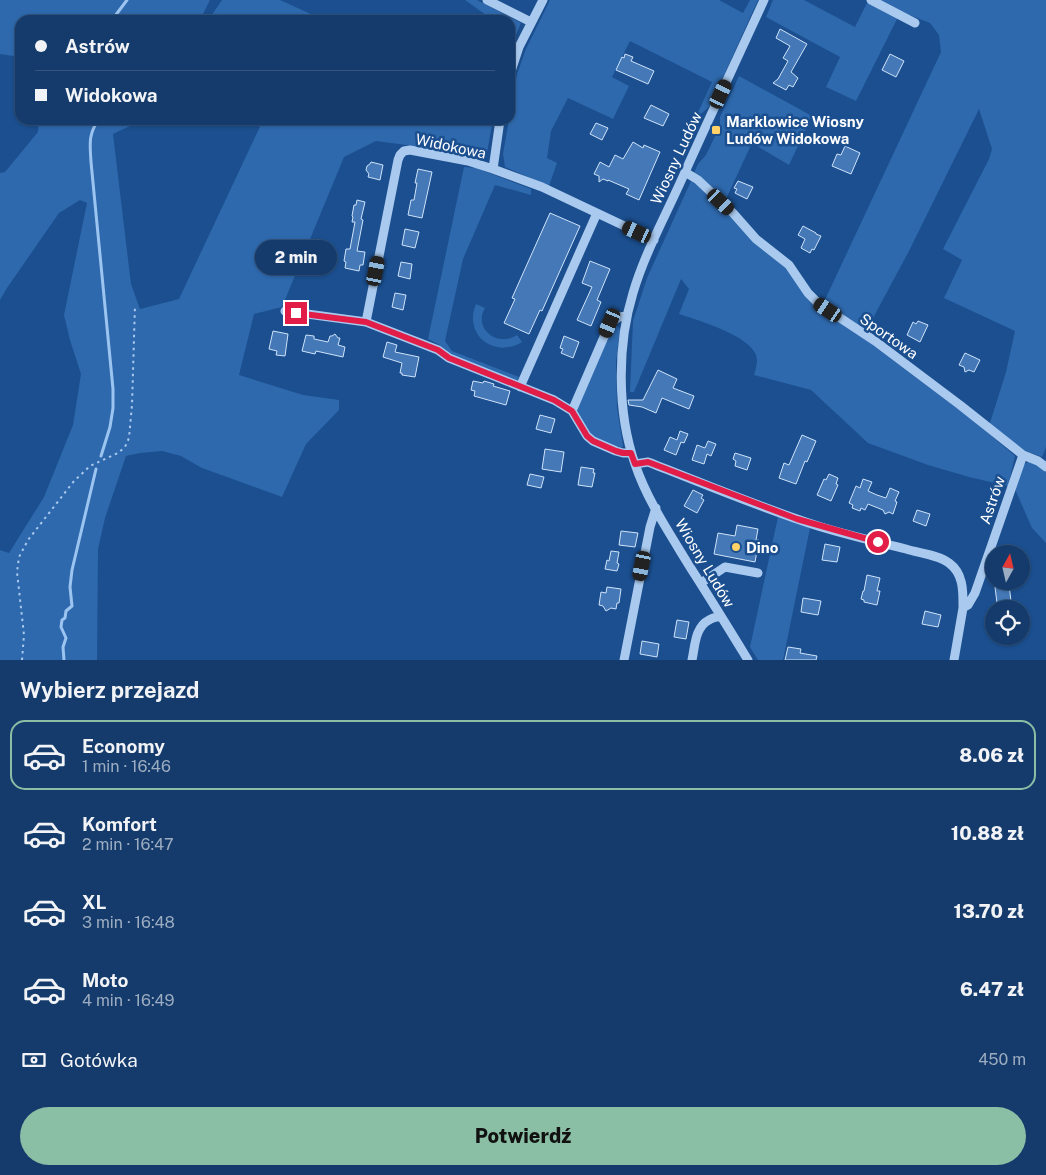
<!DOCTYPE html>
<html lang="pl">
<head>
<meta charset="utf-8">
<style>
  body { margin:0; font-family:"Public Sans",sans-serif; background:#214673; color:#f1f3f6; height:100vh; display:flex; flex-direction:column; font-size:19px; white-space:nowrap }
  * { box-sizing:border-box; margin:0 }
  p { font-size:16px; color:#9dadc1 }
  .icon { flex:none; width:28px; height:28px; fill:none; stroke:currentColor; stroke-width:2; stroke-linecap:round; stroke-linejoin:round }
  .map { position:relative; height:660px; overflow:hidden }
  .drawer { display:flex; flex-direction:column; background:#143b6b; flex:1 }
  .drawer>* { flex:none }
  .hud { position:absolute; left:15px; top:15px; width:500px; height:110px; border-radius:15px; box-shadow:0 1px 4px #0004,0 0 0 1px #33557e; display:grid; align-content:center; height:110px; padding:0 20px; background:#143b6b }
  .needle { width:32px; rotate:8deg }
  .controls { position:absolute; left:985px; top:545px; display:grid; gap:10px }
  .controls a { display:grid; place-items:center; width:45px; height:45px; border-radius:50%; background:#143b6b; box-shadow:0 1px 4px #0004,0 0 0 1px #33557e; font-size:25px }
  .end { position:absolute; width:22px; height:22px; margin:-11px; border:6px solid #e11d48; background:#fff; box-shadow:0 0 0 2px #fff }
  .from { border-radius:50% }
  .bubble { position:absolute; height:35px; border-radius:18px; background:#143b6b; box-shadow:0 1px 4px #0004,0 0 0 1px #33557e; font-size:16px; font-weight:800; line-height:35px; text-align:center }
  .car { position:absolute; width:15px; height:30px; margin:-15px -8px; border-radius:6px; box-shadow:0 0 4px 1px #0007; background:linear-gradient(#222 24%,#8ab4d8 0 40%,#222 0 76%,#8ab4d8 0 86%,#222 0) }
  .hud b { display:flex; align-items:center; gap:18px; height:48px; font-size:19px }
  .hud b+b { border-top:1px solid #33557e }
  .hud i { width:12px; height:12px; background:#f1f3f6 }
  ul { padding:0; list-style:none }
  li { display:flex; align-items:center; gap:15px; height:70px; margin:0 10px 8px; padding:0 10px; border:2px solid transparent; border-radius:15px }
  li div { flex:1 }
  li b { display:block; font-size:19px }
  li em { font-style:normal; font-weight:800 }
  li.on { border-color:#8abfa5 }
  li>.icon { width:45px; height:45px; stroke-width:1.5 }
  h2 { padding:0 20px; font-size:22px; line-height:60px }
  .pay { display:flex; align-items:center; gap:12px; height:55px; padding:0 20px; font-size:19px }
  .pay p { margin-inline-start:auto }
  .primary-button { display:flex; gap:10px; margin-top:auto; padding:10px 20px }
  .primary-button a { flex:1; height:58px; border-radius:30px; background:#8abfa5; color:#111; font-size:20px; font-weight:800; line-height:58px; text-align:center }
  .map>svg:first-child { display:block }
</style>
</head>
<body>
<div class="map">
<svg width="1046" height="660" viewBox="0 0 1046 660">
  <rect width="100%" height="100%" fill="#1b4f8f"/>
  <path fill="#2e69ad" d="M0 0H210L200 20H20V57L0 54Z
    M222 0H280L324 20H210L209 19Z
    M465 0H477L521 23 510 49V20H490L486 15Z
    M550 0H719L743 13 750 0H758L710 106 695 119 712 82 630 41 612 77 629 86 613 119 568 98 551 131 547 158 557 163 549 186 505 167 503 154 509 120H510V113L517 74 526 49Z
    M773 0H804L855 27 868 1 898 17 856 101 826 87 840 57 766 17Z
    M878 0H1046V447L1042 457 1023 450 989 426 1006 372 1015 331 944 298 962 260 943 249 989 159 992 149 979 109 909 251 865 333 823 304 941 52 939 35 930 23 896 10Z
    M739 76 812 116 789 165 752 143 725 201 694 173 698 164 706 155 720 126V117Z
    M39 120H131L130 126 113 134 131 284 140 309 179 299 263 120H493L486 158 467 157 414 146 376 141 344 157 282 307 254 314 239 375 303 395 339 400V410L306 444 282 497 202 468 181 456 162 451 140 453 126 456 105 518 98 549 97 660H0V550L9 553 44 497 73 425 81 374 70 340 64 315 87 203 80 200 59 213 7 288 0 300V173L5 172 38 132Z
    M464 167 476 168 531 189V195L495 185 463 259 445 341 452 351 519 377 517 382 453 356 438 344 428 339Z
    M691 181 709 194 764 251 787 268 806 297 817 308 871 343 955 405 1015 456 1008 486 969 477 928 465 868 443 811 390 754 375C755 371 757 365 757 360 757 337 697 320 679 314L689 289 681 279 634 392H630L633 321 647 278Z
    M476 304 485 308C473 328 497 348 517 335L522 342C494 359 463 335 476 304Z
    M613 326H617L620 329 616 362 617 408 623 446 621 448 615 449 588 434 575 411Z
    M1031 461 1039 465 1046 472V543L1032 528 1014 487C1018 477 1020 463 1031 461Z
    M778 517 810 528 783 660H758L750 647Z"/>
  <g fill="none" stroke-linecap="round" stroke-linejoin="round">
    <path stroke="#9cc4f0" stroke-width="3" d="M112 20 127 0
      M98 120C88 136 90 144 91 162L113 389V408L110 427 101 456
      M64 660 63 647 66 638 61 627 62 620 65 618 66 611 72 606 70 587 72 570 96 469"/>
  </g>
  <path fill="#4478b7" stroke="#cfe3fa" d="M780 29 807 44 791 72 798 78 793 87 789 85 786 90 773 83 778 79 788 61 783 58 790 46 776 38Z
    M625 54 633 57 631 61 654 71 648 84 616 70 622 57 624 58Z
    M890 54 904 61 896 77 882 70Z
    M651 105 669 114 663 126 644 118Z
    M596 123 608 128 602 140 590 134Z
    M633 142 643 148 644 145 660 152 639 200 626 194 629 189 608 180V181L603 179 599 182V176L594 174 600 162 609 167 615 155 623 159Z
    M845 146 860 153 851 174 832 166 837 154 841 155Z
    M371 162 383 165 380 180 368 177 369 174 366 170 367 166 370 164Z
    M418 169 432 172 422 218 408 215 411 200H414L417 183H415Z
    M738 181 753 187 747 199 735 193 737 189 734 188Z
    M357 200 365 202 361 219 363 220 357 251 365 252 363 265H360L359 271 345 268 346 262 344 261 346 249H350L355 222H352L353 217 352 216 354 205H356Z
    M550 213 580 226 542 311 540 310 529 334 504 323 515 299 512 298Z
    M803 226 816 233V234L821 236 814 250 812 249 810 253 801 248 805 239 798 235Z
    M405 229 419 232 415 248 402 245Z
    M590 261 610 269 597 300 601 302 591 326 577 320 592 287 582 283Z
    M401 262 412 264 410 279 398 276Z
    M395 293 406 295 403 310 392 307Z
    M918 321 928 325 920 342 907 335 913 322 916 324Z
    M273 331 288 334 285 356 276 355 277 351 269 349Z
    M335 334 338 338H340L338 345 345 347 343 357 316 351 315 354 302 351 306 335 314 336V339L328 342 330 336H332Z
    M564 336 579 342 573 358 561 353 563 349 560 348Z
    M387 342 397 345 395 352 419 357 415 377 402 375V373H400L402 363 383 357Z
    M965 353 980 360 974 372 969 370 965 372 964 367 959 365Z
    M658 370 677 379 673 388 694 396 689 409 662 398 656 413 642 407 629 405 628 400H643Z
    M473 381 483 383 484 381 494 384 493 386 510 391 506 405 474 396 475 391 471 390Z
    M540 415 555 419 551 433 536 429Z
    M680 431 688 434 684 443 681 442 676 455 664 450 670 437 677 440Z
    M802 435 816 441 807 462 805 461 796 484 779 478 784 463 789 465Z
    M708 441 716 444 711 456 707 454 704 464 692 460 697 445 705 448Z
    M545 449 564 452 561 472 542 469Z
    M735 453 751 458 747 470 735 466 736 461 733 459Z
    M581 467 594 469 593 473H595L592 487 578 485Z
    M530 474 544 477 541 488 527 485Z
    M829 474 838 478 836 484 838 485 831 501 817 495 824 479 826 480Z
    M863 479 872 482 868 491 877 495 886 498 890 488 899 492 895 501 897 502 893 514 889 512 885 514 883 510 868 504 865 510 861 508 860 511 852 508 853 505 849 503 856 486 860 488Z
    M693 490 703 495 701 498 704 500 697 513 684 506Z
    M917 510 930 514 926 526 913 521Z
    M737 525 758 529 756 540H759L755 562 714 554 718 533 735 536Z
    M621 531 638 533 635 547 619 545Z
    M825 544 840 547 837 562 822 560Z
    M611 551 619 552 617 563 619 564 617 571 605 569 607 560 609 561Z
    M867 575 880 578 877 591H880L877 605 864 602V600L861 599 863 591H864Z
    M1009 585 1011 601 997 603 995 587Z
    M607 587 621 589 619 603H617L616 609 611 608 606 611 603 606 599 605 601 592 606 593Z
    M803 598 821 601 818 615 801 612Z
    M925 611 941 615 938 627 922 624Z
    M677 620 689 622 686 639 674 637Z
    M642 641 659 644 657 657 640 654Z
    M788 647 801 649 800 653 817 656 816 660H785Z"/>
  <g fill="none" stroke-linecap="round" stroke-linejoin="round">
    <path stroke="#a9c9ee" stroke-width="2" stroke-dasharray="2.5 4" stroke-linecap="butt" d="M22 660 24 635 17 572 19 557 28 540 74 481 90 466 118 453 125 447 129 438 132 405 135 305"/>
    <path stroke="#a9c9ee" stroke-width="9" d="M487 0 531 22
      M871 0 915 23
      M510 74 519 47 543 0
      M493 169 500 120
      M685 172 698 180 733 213 756 239 789 265 808 293 819 304 875 341 960 405 1023 455 1038 461 1046 467
      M285 311 366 322 438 350 449 358 554 400 572 411 587 436 593 441 616 451 623 453H631
      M366 322 398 160 400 155 404 151 410 150 468 161 493 169 542 187 654 240
      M520 387 597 213
      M572 411 610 323 619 317 627 316
      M635 464 648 462C705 484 761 508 818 526 847 535 877 542 906 549 919 553 939 555 949 563 964 574 963 592 963 608
      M701 583 725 567 758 573
      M624 660 650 527 656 508
      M692 660C695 646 695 627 709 620 712 618 717 617 721 616
      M748 660C729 629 710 598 690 567 670 534 647 500 635 464 617 412 617 345 633 293 645 252 668 211 685 172 711 114 738 57 764 0
      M954 660 963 608 968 605 975 593 1023 455"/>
  </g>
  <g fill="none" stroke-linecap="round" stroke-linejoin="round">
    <path stroke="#e11d48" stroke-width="6" d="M296 313 366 322 438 350 449 358 554 400 572 411 587 436 593 441 616 451 623 453H631L635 464 648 462 797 519 878 542"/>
  </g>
  <g fill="#ffd166" stroke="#1b4f8f" stroke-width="2">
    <rect x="711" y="125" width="10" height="10" rx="2.5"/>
    <circle cx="736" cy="547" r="5"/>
  </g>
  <g text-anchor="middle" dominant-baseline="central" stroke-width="5" stroke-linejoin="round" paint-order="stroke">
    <g font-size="15" font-weight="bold" fill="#fff" stroke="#1b4f8f" text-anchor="start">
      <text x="726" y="121">Marklowice Wiosny<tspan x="726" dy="17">Ludów Widokowa</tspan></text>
      <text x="746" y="547">Dino</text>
    </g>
    <g font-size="15" fill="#fff" stroke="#1b4f8f">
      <text transform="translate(451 146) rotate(12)">Widokowa</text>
      <text transform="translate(676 158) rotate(-65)">Wiosny Ludów</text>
      <text transform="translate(889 336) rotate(35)">Sportowa</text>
      <text transform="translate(992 500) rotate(-71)">Astrów</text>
      <text transform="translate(705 563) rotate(59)">Wiosny Ludów</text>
    </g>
  </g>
</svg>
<div class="controls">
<a><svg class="needle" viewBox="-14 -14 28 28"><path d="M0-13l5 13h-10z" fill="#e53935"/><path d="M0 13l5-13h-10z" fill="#9dadc1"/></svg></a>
<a><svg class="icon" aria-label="locate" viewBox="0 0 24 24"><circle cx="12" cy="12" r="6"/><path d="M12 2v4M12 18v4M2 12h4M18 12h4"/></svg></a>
</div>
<i class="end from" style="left:878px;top:542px"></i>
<i class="end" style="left:296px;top:313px"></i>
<div class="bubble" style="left:255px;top:240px;width:82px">2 min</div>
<i class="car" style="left:721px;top:94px;rotate:25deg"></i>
<i class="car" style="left:721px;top:202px;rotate:133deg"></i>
<i class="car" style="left:637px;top:232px;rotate:295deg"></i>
<i class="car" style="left:376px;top:271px;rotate:11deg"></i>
<i class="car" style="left:828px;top:310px;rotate:304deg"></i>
<i class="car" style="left:610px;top:323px;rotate:203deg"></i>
<i class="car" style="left:642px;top:566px;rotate:191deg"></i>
<div class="hud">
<b><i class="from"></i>Astrów</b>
<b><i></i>Widokowa</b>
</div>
</div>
<section class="drawer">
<h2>Wybierz przejazd</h2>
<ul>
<li class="on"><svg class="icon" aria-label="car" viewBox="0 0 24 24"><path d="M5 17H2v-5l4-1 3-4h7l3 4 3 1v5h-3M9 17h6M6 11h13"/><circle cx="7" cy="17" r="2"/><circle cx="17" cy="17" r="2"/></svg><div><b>Economy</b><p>1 min · 16:46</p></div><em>8.06 zł</em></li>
<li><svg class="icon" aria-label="car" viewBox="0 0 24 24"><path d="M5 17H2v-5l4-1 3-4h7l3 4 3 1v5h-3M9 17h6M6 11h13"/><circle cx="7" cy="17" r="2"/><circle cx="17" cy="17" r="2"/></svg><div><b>Komfort</b><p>2 min · 16:47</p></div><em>10.88 zł</em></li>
<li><svg class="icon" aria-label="car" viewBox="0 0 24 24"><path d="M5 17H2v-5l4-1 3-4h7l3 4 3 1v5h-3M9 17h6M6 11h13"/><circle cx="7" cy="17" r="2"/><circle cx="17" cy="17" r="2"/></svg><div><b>XL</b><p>3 min · 16:48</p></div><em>13.70 zł</em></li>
<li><svg class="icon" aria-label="car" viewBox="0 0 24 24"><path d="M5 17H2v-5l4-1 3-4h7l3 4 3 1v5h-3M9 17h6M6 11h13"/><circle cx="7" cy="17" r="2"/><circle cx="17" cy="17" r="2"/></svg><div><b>Moto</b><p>4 min · 16:49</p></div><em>6.47 zł</em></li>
</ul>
<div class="pay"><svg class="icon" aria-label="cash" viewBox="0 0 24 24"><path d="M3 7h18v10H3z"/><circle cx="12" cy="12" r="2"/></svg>Gotówka<p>450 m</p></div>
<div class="primary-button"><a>Potwierdź</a></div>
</section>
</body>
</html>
